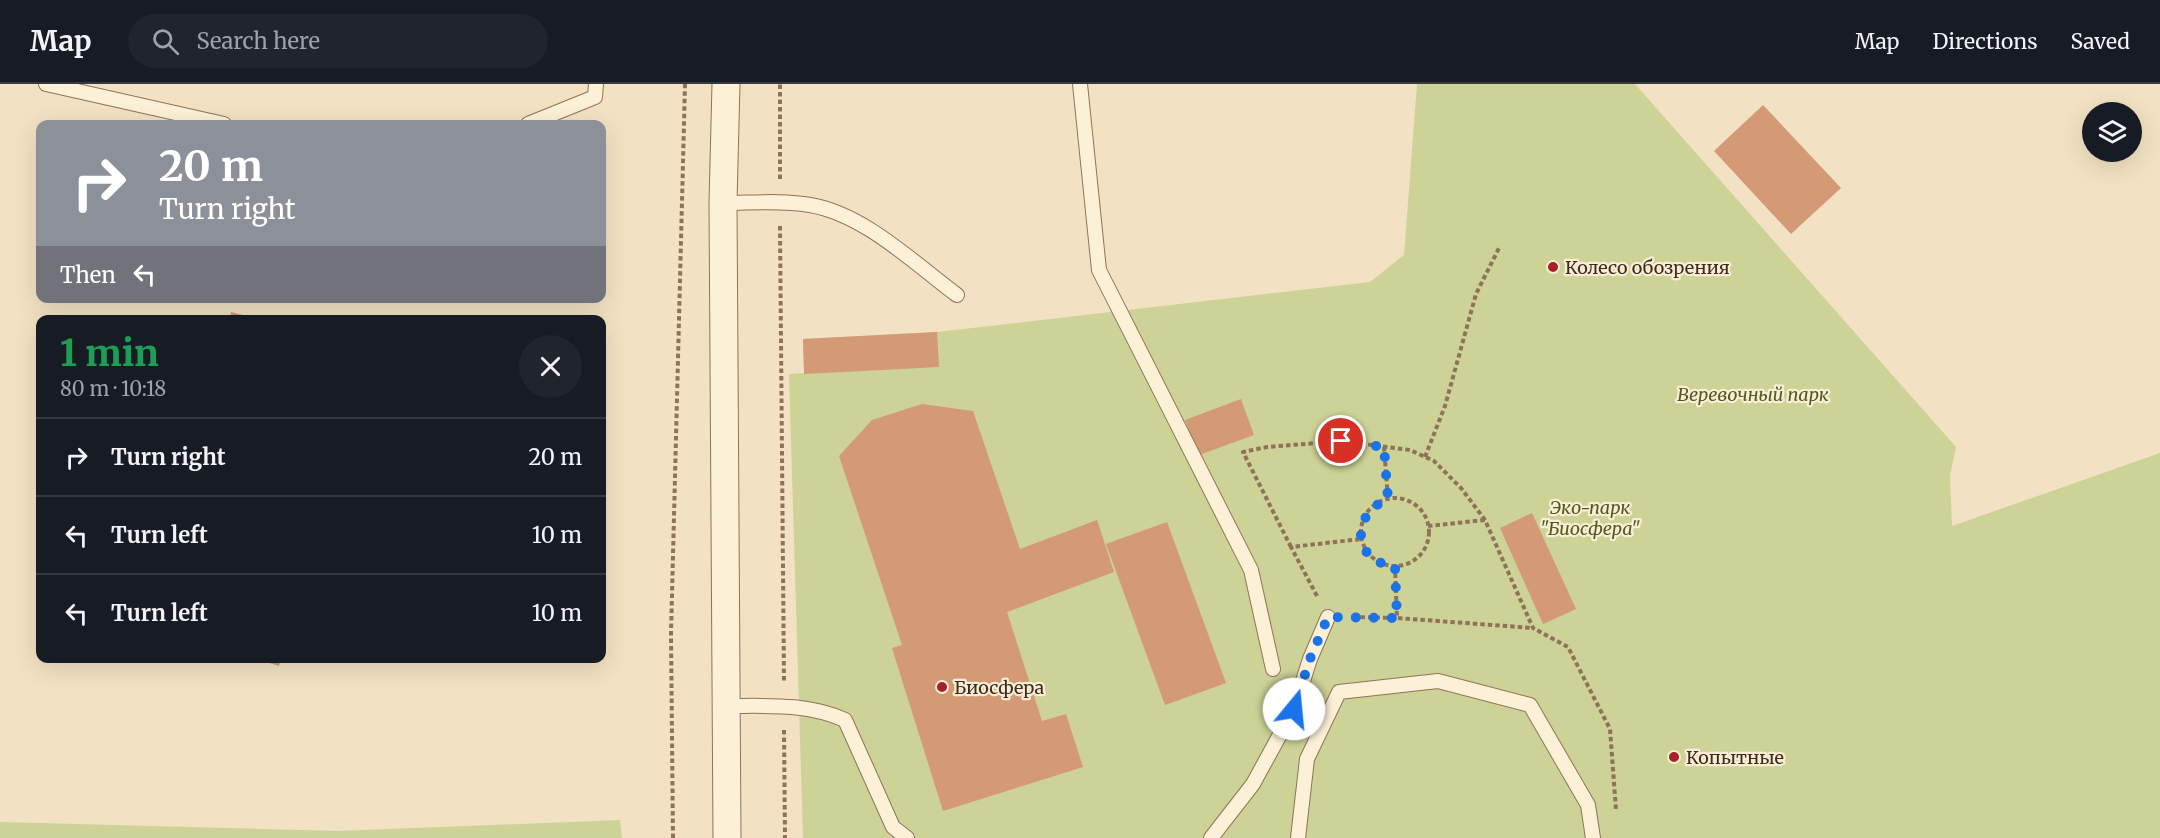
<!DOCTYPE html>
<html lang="en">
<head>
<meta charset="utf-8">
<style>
	:root { --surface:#171b24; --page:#20242c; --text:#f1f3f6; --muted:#9ea1a6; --line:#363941 }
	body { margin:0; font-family:Merriweather,serif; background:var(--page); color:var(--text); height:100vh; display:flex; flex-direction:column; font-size:22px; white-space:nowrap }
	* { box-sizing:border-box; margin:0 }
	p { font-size:20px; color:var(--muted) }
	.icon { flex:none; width:33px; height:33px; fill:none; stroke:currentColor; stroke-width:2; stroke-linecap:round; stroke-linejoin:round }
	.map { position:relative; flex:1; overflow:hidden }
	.panel { position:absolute; left:36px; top:231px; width:570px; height:348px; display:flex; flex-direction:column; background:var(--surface); border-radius:12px; box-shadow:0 6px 24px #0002 }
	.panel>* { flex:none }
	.hud { position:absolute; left:36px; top:36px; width:570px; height:183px; border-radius:12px; box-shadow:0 6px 24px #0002; background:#8c9099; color:#fff; overflow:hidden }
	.tools { position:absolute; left:2082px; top:18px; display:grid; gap:12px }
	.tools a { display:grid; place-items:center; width:60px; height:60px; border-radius:50%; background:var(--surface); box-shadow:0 6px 24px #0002; font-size:30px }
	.pin { position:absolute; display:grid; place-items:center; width:51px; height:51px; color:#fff; margin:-26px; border:3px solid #fff; border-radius:50%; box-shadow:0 2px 6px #0007 }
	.me { position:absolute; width:66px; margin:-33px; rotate:17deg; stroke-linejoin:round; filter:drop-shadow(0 0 4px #0008) }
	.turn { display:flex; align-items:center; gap:21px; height:126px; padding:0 24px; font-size:27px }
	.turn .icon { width:78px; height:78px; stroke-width:2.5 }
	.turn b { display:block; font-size:42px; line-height:51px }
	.then { display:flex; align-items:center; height:57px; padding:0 24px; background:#0003; gap:12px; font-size:22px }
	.round { display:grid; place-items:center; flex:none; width:63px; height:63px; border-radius:32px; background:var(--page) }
	.overview { display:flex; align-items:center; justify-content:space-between; height:102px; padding:0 24px }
	h1 { font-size:36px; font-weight:800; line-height:45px; color:#1e9e55 }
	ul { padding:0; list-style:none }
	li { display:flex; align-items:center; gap:18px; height:78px; padding:0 24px; border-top:2px solid var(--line) }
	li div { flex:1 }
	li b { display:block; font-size:22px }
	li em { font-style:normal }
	header { display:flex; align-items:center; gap:36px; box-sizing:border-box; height:84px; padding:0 30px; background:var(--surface); border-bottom:2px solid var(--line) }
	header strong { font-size:28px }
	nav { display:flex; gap:33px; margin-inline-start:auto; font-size:21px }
	.search { width:420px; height:54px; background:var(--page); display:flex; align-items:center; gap:15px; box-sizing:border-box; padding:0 21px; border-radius:33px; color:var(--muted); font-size:22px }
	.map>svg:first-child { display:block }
	.green { fill:#cdd296 }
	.building { fill:#d49975 }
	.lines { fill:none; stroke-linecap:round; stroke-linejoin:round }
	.lane-casing { stroke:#8f7358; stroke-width:16 }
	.street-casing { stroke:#8f7358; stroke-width:29 }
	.path { stroke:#8f7358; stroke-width:4; stroke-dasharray:4.5 3; stroke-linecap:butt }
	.lane { stroke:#fcf0d7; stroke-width:14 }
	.street { stroke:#fcf0d7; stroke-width:27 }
	.route { stroke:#1a73e8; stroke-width:10; stroke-dasharray:0 18 }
	.poi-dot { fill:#a42228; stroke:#f9edd4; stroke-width:2 }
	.labels { text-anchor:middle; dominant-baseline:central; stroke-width:4.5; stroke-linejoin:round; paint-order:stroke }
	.poi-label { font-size:18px; fill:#3d2b1d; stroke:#f9edd4; text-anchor:start }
	.park-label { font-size:18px; font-style:italic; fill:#4f5b22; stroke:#f9edd4 }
</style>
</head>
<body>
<header>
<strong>Map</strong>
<div class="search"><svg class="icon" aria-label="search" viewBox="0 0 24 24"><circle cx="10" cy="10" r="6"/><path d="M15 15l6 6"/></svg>Search here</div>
<nav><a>Map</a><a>Directions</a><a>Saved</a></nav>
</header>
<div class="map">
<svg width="2160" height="754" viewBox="0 0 2160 754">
	<rect width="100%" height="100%" fill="#f2e2c3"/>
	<!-- green -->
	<g class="green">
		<polygon points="1417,0 1635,0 1956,363 1950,391 1952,442 2160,369 2160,754 803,754 789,290 804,289 803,255 937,248 1370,198 1404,171"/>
		<polygon points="620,736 622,754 0,754 0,738 339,747"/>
	</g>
	<!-- building -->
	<g class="building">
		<polygon points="1763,21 1841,104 1791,150 1714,67"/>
		<polygon points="231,228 259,235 259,236 230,236"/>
		<polygon points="937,248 939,283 804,290 803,255"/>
		<polygon points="1241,315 1254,351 1199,371 1185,336"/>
		<polygon points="922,320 973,327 1020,465 1097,436 1114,488 1007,528 1042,637 1066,630 1083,683 943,727 892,564 902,561 839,372 872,336"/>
		<polygon points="1532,429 1576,525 1543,540 1500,444"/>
		<polygon points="1167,438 1226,599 1165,621 1106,460"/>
		<polygon points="253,574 281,574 279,582"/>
	</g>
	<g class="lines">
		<defs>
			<g id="lane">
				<polyline points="46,0 224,40"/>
				<polyline points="1080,0 1099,186 1251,486 1273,585"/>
				<polyline points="528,40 595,13 596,0"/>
				<path d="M723 119C751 119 782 116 810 121 864 130 914 179 957 211"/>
				<path d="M727 622C767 622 807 619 845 636L893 743 907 754"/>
				<polyline points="1211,754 1253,700 1294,625 1310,575 1328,533"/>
				<polyline points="1298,754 1307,675 1339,608 1438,597 1530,621 1588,721 1593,754"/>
			</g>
			<polyline id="street" points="726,0 723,119 727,754"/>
		</defs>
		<!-- lane casing -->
		<use href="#lane" class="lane-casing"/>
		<!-- street casing -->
		<use href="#street" class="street-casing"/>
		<!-- path -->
		<g class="path">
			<polyline points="780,95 780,0"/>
			<polyline points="780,142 784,599"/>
			<polyline points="1384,363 1388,415"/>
			<polyline points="1425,373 1445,322 1476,210 1499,164"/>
			<circle cx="1395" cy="448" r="34"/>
			<polyline points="1428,442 1485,436"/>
			<polyline points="1291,463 1243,368 1267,363 1341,357 1410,366 1434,377 1461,404 1485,436 1533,544 1568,563 1610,645 1616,726"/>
			<polyline points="1395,482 1397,534"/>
			<polyline points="1317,512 1291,463 1361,455"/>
			<polyline points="1353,533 1397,534 1533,544"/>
			<polyline points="784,646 785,754"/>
			<polyline points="673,754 671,550 685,0"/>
		</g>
		<!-- lane -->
		<use href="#lane" class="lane"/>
		<!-- street -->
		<use href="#street" class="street"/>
	</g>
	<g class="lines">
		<!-- route -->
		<path class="route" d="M1294 625 1310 575 1328 533 1397 534 1395 482C1353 479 1349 431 1388 415L1384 363 1341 357"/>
	</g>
	<!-- markers -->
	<g class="poi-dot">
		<circle cx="1553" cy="183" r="6"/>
		<circle cx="942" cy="603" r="6"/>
		<circle cx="1674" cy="673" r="6"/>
	</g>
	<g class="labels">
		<!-- poi labels -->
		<g class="poi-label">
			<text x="1565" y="183">Колесо обозрения</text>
			<text x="954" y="603">Биосфера</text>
			<text x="1686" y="673">Копытные</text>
		</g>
		<!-- park labels -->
		<g class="park-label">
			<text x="1753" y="310">Веревочный парк</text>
			<text x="1590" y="423">Эко-парк<tspan x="1590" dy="21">"Биосфера"</tspan></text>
		</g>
	</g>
</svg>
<div class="tools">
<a><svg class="icon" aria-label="layers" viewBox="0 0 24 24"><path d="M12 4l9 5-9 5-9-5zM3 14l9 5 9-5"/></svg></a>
</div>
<div class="pin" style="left:1341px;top:357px;background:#d93025"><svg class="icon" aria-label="arrive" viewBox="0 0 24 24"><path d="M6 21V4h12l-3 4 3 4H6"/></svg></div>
<svg class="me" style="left:1294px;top:625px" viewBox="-20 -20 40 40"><circle r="19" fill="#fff"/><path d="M0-13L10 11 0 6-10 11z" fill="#1a73e8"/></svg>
<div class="hud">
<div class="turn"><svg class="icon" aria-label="right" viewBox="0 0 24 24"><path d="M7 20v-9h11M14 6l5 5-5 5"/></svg><div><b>20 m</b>Turn right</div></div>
<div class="then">Then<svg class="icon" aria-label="left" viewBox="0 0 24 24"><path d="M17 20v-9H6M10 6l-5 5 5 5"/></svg></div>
</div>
<section class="panel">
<div class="overview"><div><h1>1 min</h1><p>80 m · 10:18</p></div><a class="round"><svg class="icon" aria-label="close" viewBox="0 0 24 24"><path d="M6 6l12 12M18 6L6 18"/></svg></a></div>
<ul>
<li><svg class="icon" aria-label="right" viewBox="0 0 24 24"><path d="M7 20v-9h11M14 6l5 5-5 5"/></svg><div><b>Turn right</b></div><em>20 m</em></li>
<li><svg class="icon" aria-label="left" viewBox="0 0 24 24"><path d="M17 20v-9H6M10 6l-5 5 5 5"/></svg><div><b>Turn left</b></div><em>10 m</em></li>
<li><svg class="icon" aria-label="left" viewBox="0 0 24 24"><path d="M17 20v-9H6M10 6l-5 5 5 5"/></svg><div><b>Turn left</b></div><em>10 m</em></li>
</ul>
</section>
</div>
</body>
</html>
